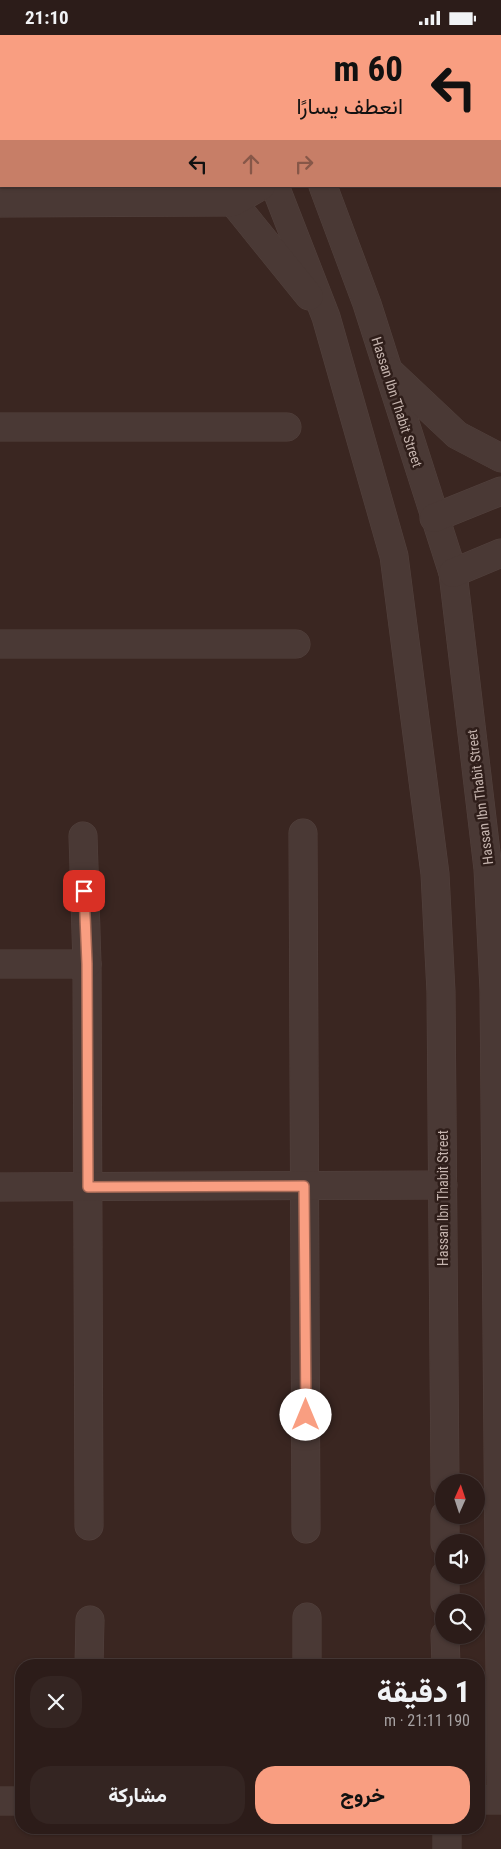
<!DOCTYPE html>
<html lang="ar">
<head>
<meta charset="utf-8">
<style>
	:root { --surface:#2c1c19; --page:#342522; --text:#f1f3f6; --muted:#a6a1a2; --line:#483a38; --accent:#f99e81 }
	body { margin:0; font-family:"Roboto Condensed",Vazirmatn,sans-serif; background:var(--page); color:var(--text); direction:rtl; height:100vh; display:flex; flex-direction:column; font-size:19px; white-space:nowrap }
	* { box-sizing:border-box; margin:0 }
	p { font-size:16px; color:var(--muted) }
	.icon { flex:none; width:28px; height:28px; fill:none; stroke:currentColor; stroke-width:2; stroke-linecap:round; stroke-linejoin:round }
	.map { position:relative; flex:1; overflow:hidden; direction:ltr }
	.side { position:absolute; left:15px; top:1624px; width:470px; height:175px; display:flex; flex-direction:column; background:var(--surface); border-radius:20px; box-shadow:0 1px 4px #0004,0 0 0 1px var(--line); direction:rtl }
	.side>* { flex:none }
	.banner { position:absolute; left:0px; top:0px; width:501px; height:152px; box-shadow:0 1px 4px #0004,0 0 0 1px var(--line); direction:rtl; background:#f99e81; color:#111; overflow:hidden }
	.needle { width:32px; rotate:3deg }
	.controls { position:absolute; left:435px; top:1439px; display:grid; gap:10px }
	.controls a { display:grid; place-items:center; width:50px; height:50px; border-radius:50%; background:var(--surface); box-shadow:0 1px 4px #0004,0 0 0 1px var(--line); font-size:25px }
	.pin { position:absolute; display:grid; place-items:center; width:42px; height:42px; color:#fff; margin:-21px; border-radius:10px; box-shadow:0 2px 8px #0006 }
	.me { position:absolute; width:55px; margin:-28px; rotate:0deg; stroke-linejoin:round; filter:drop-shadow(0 0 4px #0008) }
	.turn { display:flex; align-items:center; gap:18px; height:105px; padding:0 15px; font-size:22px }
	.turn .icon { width:65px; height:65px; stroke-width:2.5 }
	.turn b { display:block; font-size:35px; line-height:42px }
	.lanes { display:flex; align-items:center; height:48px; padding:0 15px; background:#0003; justify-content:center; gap:25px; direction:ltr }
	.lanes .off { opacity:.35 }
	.round { display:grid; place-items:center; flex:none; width:52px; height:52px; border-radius:20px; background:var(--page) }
	.head { display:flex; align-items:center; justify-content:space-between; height:85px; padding:0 15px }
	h1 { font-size:30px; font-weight:800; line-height:38px }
	.primary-button { display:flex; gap:10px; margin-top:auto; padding:10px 15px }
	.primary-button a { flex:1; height:58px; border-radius:20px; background:var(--accent); color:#111; font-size:20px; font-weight:800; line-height:58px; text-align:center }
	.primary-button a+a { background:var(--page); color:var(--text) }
	.status { display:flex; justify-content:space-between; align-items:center; height:35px; padding:0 25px; background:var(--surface); direction:ltr }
	.status svg { height:14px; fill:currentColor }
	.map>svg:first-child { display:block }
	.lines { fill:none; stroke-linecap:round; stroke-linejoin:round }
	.minor-casing { stroke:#53423e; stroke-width:29 }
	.minor { stroke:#4a3935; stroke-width:28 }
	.route-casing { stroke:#a26754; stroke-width:12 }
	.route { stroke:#f99e81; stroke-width:9 }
	.labels { text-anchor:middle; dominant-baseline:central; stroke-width:5; stroke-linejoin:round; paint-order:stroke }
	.street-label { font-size:14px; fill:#c6b5af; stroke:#2f1e1a }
</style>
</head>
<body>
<div class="status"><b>21:10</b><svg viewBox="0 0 49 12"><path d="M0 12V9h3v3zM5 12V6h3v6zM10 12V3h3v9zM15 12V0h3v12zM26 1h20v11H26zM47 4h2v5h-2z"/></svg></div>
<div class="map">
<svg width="501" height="1814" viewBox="0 0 501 1814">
	<rect width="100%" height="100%" fill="#3a2621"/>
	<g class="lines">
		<defs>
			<g id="minor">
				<polyline points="215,0 216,1"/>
				<polyline points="268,0 268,1"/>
				<polyline points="500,42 501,42"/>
				<polyline points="500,76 501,79"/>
				<polyline points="275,151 326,282 394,521 435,839 441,957 445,1448"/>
				<polyline points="323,151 367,269 453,538 488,834 494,955 501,1754"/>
				<polyline points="233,167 309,261"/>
				<polyline points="0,168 233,167 261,151"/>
				<polyline points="389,336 457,400 501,423"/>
				<polyline points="0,392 287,392"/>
				<polyline points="434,483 501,456"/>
				<polyline points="453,538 501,518"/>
				<polyline points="0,609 296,609"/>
				<polyline points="303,798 306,1494"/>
				<polyline points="83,801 87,929 89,1491"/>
				<polyline points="0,929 87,929"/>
				<polyline points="0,1152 443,1150"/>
				<polyline points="445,1480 445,1508"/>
				<polyline points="445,1540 445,1568"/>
				<polyline points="307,1582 307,1630"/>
				<polyline points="445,1600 446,1630"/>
				<polyline points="89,1630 90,1585"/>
				<polyline points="479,1765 501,1765"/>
				<polyline points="0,1766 21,1766"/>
				<polyline points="447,1792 447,1814"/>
			</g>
		</defs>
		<!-- minor casing -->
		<use href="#minor" class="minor-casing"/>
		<!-- minor -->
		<use href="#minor" class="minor"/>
	</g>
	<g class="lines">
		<defs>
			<polyline id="route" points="84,856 87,929 88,1152 304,1151 306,1380"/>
		</defs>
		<!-- route casing -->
		<use href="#route" class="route-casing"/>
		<!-- route -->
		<use href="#route" class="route"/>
	</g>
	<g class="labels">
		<!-- street labels -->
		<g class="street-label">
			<text transform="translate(397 367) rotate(72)">Hassan Ibn Thabit Street</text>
			<text transform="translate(480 762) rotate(-97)">Hassan Ibn Thabit Street</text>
			<text transform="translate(443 1163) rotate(-90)">Hassan Ibn Thabit Street</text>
		</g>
	</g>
</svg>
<div class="controls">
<a><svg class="needle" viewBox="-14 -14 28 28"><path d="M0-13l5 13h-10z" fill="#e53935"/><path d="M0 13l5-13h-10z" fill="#a6a1a2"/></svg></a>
<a><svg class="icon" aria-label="sound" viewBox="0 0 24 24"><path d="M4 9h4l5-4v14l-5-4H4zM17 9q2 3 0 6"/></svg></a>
<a><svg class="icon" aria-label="search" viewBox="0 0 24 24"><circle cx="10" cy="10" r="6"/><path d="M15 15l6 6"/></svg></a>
</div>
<div class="pin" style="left:84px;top:856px;background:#d93025"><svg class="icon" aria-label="arrive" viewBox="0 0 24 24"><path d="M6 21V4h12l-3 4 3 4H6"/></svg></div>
<svg class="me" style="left:306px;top:1380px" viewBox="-20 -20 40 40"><circle r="19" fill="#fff"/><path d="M0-13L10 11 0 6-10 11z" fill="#f99e81"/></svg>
<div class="banner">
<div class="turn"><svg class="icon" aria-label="left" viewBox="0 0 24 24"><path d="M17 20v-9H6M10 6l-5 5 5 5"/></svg><div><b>60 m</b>انعطف يسارًا</div></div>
<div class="lanes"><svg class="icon" aria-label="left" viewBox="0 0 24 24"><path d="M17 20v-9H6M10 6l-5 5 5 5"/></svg><svg class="icon off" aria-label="ahead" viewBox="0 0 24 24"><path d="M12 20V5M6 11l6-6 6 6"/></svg><svg class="icon off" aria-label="right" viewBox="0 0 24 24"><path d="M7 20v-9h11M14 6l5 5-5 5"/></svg></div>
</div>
<section class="side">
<div class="head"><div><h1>1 دقيقة</h1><p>190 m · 21:11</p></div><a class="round"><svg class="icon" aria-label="close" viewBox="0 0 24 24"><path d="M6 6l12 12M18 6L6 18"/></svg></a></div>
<div class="primary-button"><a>خروج</a><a>مشاركة</a></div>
</section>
</div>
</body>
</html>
